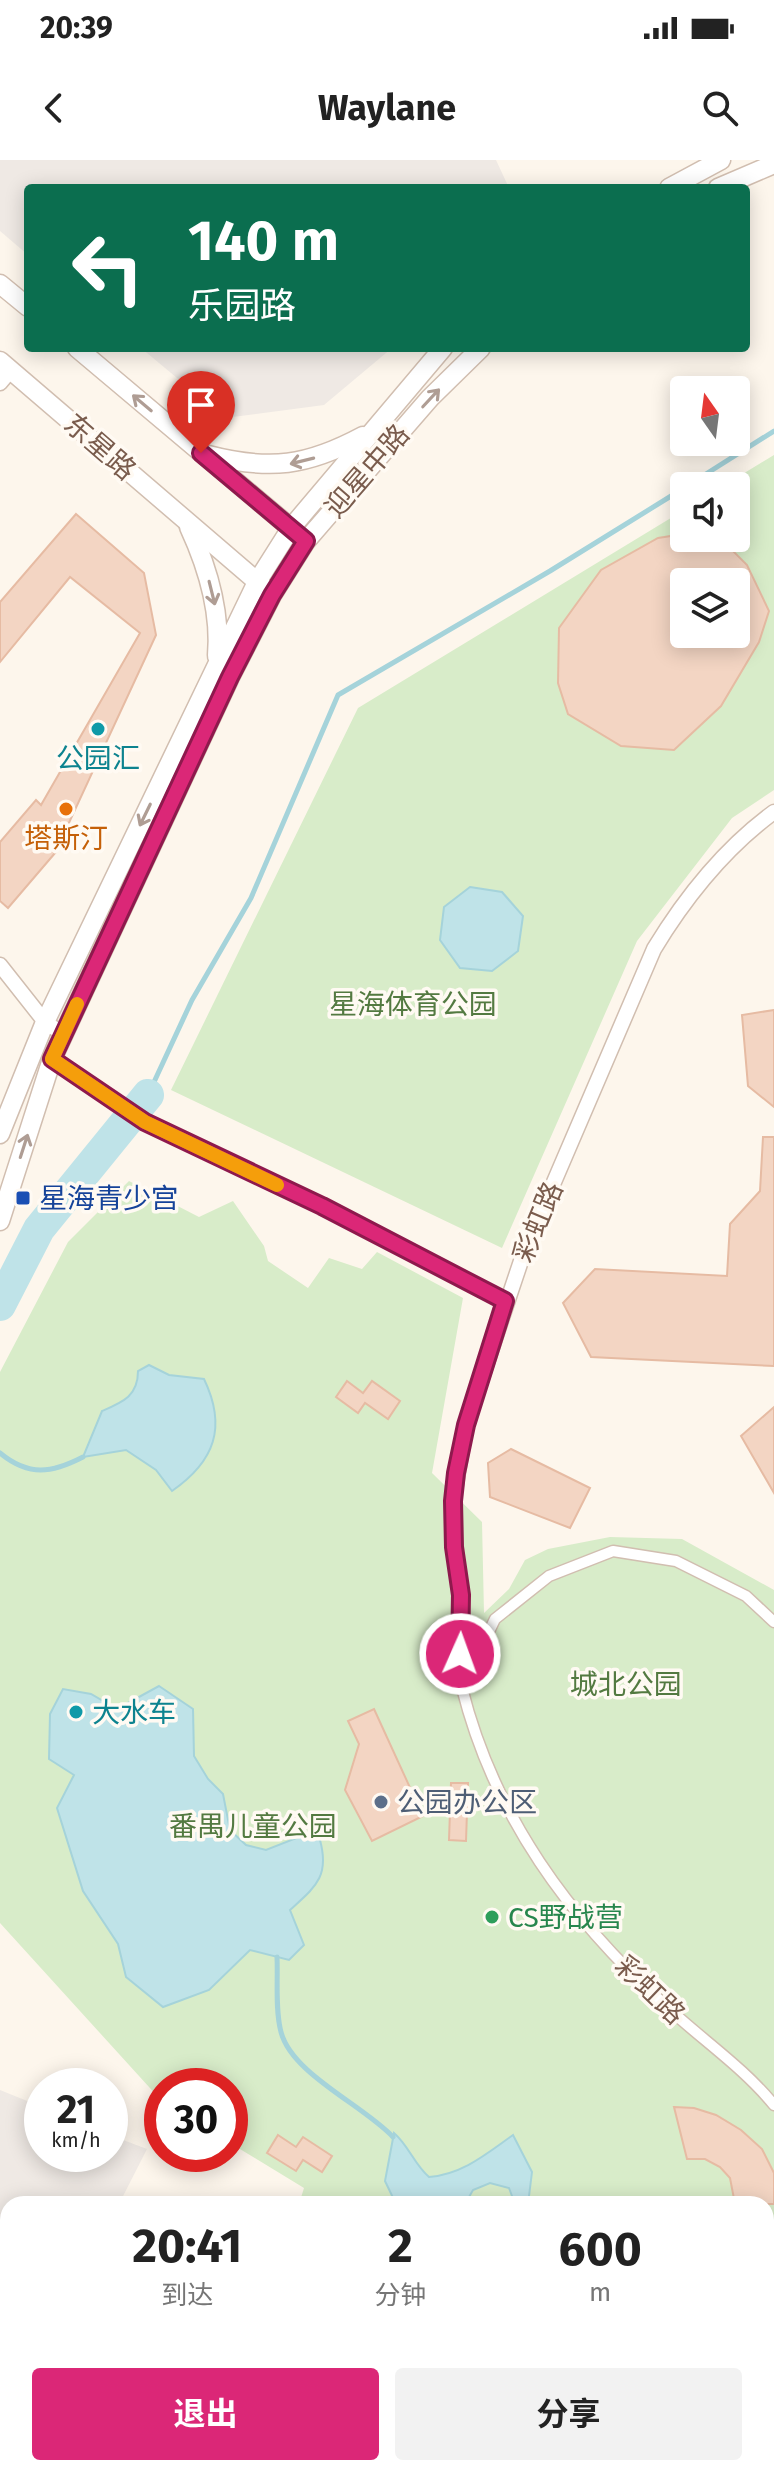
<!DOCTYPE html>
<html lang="zh">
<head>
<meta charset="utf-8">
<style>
	:root { --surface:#fff; --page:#f2f2f2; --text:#222; --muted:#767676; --accent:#db2777 }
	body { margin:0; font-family:"Fira Sans","Noto Sans SC",sans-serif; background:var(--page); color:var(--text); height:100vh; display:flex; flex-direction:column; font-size:30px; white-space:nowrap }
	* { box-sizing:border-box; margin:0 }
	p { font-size:26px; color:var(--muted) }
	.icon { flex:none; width:44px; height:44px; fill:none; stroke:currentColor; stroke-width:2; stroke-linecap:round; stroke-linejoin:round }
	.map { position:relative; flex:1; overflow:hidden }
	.panel { position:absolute; left:0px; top:2036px; width:774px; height:280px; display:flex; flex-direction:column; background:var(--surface); border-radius:24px 24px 0 0; box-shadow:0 4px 20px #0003 }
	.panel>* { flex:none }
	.top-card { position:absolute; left:24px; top:24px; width:726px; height:168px; border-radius:8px; box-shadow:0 4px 20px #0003; background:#0b6e4f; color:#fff; overflow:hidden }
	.needle { width:52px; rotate:346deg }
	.tools { position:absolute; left:670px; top:216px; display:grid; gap:16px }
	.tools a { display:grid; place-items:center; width:80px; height:80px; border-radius:8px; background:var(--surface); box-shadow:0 4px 20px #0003; font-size:40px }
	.speed { position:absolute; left:24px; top:1908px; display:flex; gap:16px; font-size:40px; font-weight:700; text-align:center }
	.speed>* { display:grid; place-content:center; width:104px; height:104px; border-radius:50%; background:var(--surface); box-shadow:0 4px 20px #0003; line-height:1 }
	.speed small { font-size:20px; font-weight:400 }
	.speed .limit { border:12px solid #d22; background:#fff; color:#111 }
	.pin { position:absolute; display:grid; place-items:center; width:68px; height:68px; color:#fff; margin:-82px -34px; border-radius:50% 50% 50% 0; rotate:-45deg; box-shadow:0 0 8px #0007 }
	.pin .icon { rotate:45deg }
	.me { position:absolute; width:88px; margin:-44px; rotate:2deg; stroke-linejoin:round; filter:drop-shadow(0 0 6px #0008) }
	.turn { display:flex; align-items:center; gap:28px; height:168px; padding:0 32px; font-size:36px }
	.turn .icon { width:104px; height:104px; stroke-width:2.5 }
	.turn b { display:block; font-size:56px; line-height:68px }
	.eta { display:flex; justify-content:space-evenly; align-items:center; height:136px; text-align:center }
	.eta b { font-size:48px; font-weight:700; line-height:56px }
	.action { display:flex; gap:16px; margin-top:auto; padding:16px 32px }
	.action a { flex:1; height:92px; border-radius:8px; background:var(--accent); color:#fff; font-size:32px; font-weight:700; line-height:92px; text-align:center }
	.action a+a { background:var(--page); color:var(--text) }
	.status { display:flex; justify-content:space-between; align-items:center; height:56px; padding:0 40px; background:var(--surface); direction:ltr }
	.status svg { height:22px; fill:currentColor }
	header { display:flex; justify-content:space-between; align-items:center; height:104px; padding:0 32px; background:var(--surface); font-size:36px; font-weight:700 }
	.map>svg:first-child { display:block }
	.residential { fill:#f5e8da }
	.industrial { fill:#efe9e4 }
	.green { fill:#d8ecc9; fill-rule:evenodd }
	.water { fill:#bfe3e8; stroke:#a5d3da; stroke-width:2 }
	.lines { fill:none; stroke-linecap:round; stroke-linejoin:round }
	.stream { stroke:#a5d3da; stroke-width:5 }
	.river { stroke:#bfe3e8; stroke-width:32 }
	.building { fill:#f3d5c3; stroke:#e6bba3; stroke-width:2; fill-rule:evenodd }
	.pedestrian-casing { stroke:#d1beb0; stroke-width:13 }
	.minor-casing { stroke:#d1beb0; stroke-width:17 }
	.tertiary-casing { stroke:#d1beb0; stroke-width:21 }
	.pedestrian { stroke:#fff; stroke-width:10 }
	.minor { stroke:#fff; stroke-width:14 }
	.tertiary { stroke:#fff; stroke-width:18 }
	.oneway { stroke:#af9d94 }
	.route-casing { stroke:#8e194d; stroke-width:20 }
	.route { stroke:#db2777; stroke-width:14 }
	.slow { stroke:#f59e0b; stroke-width:14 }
	.culture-dot { fill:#0f9aa8; stroke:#fffaf3; stroke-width:3 }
	.food-dot { fill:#e8710a; stroke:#fffaf3; stroke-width:3 }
	.transit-dot { fill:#1a4fb4; stroke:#fffaf3; stroke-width:3 }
	.service-dot { fill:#5c6f8a; stroke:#fffaf3; stroke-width:3 }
	.leisure-dot { fill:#2e9e5b; stroke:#fffaf3; stroke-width:3 }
	.labels { text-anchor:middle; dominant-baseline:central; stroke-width:7; stroke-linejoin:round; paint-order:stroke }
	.street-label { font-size:28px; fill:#7a5c4d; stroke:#fffaf3 }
	.culture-label { font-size:28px; fill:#0d838f; stroke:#fffaf3 }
	.food-label { font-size:28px; fill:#c56008; stroke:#fffaf3 }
	.park-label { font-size:28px; fill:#537a41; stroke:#fffaf3 }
	.transit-label { font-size:28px; fill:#164399; stroke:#fffaf3; text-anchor:start }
	.service-label { font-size:28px; fill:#4e5e75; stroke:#fffaf3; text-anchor:start }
	.leisure-label { font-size:28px; fill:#27864d; stroke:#fffaf3; text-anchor:start }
</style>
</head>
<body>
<div class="status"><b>20:39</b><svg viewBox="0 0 49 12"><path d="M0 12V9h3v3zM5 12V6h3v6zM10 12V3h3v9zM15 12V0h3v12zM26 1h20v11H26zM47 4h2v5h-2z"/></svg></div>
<header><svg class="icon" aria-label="back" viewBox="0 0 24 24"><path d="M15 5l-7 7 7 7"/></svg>Waylane<svg class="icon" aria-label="search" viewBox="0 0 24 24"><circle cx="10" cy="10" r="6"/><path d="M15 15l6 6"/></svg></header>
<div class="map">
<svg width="774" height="2316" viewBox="0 0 774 2316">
	<rect width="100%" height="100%" fill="#fdf6ec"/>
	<!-- residential -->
	<polygon class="residential" points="8,2132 8,2308 124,2308 122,2316 0,2316 0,2142"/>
	<!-- industrial -->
	<g class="industrial">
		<polygon points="0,0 496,0 509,28 28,28 28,95 0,71"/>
		<polygon points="141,188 392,188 324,245 225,258"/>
		<polygon points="0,1930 42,1947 42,1994 110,1994 110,1975 147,1989 119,2044 8,2044 8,2137 0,2141"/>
	</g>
	<!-- green -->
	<g class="green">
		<path d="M774 295V630L732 658 637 781 502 1088 171 930 358 548 684 350V378H736V326H723ZM684 422H736V474H684Z"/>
		<polygon points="129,1021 199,1057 233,1041 264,1086 268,1101 308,1128 329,1098 362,1109 377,1092 463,1138 432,1313 482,1362 484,1453 509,1429 525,1400 548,1389 610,1377 682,1379 774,1430 774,2316 175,2316 182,2308 766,2308 766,2044 299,2044 304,2028 230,1983 230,1926 162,1926 162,1940 159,1938 0,1763 0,1212 68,1082"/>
	</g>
	<!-- water -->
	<g class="water">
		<polygon points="470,727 502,732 523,756 518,791 492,811 460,808 440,780 444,747"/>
		<path d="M149 1205 169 1215 204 1219C227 1267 215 1301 172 1331L156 1310 126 1290 83 1297 102 1251C123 1242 138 1236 138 1211Z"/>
		<path d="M159 1526 193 1549 194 1596 208 1619 223 1634 230 1670 246 1685 266 1690 309 1673 320 1680C330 1717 315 1727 290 1750L304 1785 289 1800 250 1790 209 1830 163 1847 126 1817 118 1784 83 1731 57 1648 74 1615 49 1599 50 1554 63 1529 91 1534 117 1549Z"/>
		<path d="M394 1973C409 1986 414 2004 429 2017 463 2014 486 1994 513 1975L532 2012 528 2044H515L509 2028 490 2023 473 2030 465 2044H396L385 2021Z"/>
	</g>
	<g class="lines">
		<!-- stream -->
		<g class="stream">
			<polyline points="687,326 774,271"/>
			<polyline points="148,935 192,840 251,738 338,535 550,411 684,328"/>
			<path d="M0 1293C29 1317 52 1313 83 1297"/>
			<path d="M277 1797C278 1820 275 1850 281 1872 292 1914 363 1945 393 1977"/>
		</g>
		<!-- river -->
		<polyline class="river" points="0,1145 39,1069 148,935"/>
	</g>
	<!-- building -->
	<g class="building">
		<polygon points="76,354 144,413 156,475 67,667 73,672 8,748 0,741 0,682 36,640 41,645 140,473 70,417 0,502 0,442"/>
		<path d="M684 374V378H720L747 405 769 451 759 482 721 546 674 590 621 586 568 554 558 523 559 468 601 410 658 378ZM684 422H736V474H684Z"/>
		<polygon points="774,850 774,947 748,926 742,855"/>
		<polygon points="763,977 774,977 774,1206 591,1197 563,1143 595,1109 727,1116 730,1064 760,1031"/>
		<polygon points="347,1221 363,1233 372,1221 400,1241 388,1259 365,1243 358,1253 336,1237"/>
		<polygon points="774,1247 774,1333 741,1276"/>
		<polygon points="511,1289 590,1328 570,1368 490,1337 488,1303"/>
		<polygon points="374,1549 423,1656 372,1681 345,1630 359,1584 348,1561"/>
		<polygon points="451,1623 468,1623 466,1681 449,1680"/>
		<polygon points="674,1947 694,1948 716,1955 741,1970 762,1989 774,2013 774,2044 735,2044 730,2018 720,2007 705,1999 687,1999"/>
		<polygon points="278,1975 296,1987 303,1977 332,1996 322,2012 303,2000 296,2011 267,1993"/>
	</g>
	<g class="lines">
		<defs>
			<g id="pedestrian">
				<path d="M774 1462 746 1436 676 1401 613 1391 549 1416 495 1459 462 1528C494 1656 569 1758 666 1846 701 1879 743 1907 774 1945"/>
				<polyline points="766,2225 774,2216"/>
				<polyline points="202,2316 208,2308"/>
			</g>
			<g id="minor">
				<polyline points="0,223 11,210"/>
				<polyline points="0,805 45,862 63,874"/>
				<polyline points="52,899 145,962 322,1046 505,1141"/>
				<path d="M462 1528 461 1435 454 1387 453 1341 466 1265 524 1092 654 789C685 738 725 688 774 652"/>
				<polyline points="0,2239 8,2228"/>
			</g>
			<g id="tertiary">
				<polyline points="669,28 721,0"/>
				<polyline points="718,28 774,4"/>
				<polyline points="0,124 28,147"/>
				<polyline points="77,188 298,374"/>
				<polyline points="0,201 267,430"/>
				<path d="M208 295C270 311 307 306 363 276"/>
				<path d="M189 367C208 408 221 451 217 496"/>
				<polyline points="0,974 45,862 257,422 291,368 443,188"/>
				<polyline points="0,1061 52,899 230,517 272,435 306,381 430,238 481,188"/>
			</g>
		</defs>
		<!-- pedestrian casing -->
		<use href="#pedestrian" class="pedestrian-casing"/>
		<!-- minor casing -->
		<use href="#minor" class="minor-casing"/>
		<!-- tertiary casing -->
		<use href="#tertiary" class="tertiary-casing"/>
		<!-- pedestrian -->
		<use href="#pedestrian" class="pedestrian"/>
		<!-- minor -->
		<use href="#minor" class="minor"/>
		<!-- tertiary -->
		<use href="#tertiary" class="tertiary"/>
	</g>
	<!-- one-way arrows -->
	<defs><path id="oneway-shaft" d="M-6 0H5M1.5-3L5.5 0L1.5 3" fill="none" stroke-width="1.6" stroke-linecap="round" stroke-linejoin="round" transform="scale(2)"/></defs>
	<g class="oneway">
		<use href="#oneway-shaft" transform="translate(431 238) rotate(-47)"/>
		<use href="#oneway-shaft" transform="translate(142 243) rotate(-140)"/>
		<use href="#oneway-shaft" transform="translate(302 301) rotate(166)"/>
		<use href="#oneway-shaft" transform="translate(212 433) rotate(76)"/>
		<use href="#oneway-shaft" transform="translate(145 655) rotate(116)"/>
		<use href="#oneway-shaft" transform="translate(24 986) rotate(-72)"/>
	</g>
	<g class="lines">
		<defs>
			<polyline id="route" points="201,293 306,381 272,435 230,517 52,899 145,962 322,1046 505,1141 466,1265 456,1313 453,1341 454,1387 461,1435 460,1494"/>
		</defs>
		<!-- route casing -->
		<use href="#route" class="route-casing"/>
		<!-- route -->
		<use href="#route" class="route"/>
		<!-- slow -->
		<polyline class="slow" points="77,844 52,899 145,962 277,1025"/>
	</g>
	<!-- markers -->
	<g class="culture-dot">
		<circle cx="98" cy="569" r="8"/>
		<circle cx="76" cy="1552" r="8"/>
	</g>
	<circle class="food-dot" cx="66" cy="649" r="8"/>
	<rect class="transit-dot" x="15" y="1030" width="16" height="16" rx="4"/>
	<circle class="service-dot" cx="381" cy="1642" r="8"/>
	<circle class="leisure-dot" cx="492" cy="1757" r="8"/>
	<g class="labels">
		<!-- street labels -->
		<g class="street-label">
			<text transform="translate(100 287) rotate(41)">东星路</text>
			<text transform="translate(367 311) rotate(-49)">迎星中路</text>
			<text transform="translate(538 1062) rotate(-67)">彩虹路</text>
			<text transform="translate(650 1830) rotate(44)">彩虹路</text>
		</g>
		<!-- culture labels -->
		<g class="culture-label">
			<text x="98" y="598">公园汇</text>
			<text x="92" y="1552" text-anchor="start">大水车</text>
		</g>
		<!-- food labels -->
		<g class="food-label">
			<text x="66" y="678">塔斯汀</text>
		</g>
		<!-- park labels -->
		<g class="park-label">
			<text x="413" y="844">星海体育公园</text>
			<text x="626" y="1524">城北公园</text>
			<text x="253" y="1666">番禺儿童公园</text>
		</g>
		<!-- transit labels -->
		<g class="transit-label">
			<text x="39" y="1038">星海青少宫</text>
		</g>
		<!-- service labels -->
		<g class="service-label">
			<text x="397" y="1642">公园办公区</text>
		</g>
		<!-- leisure labels -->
		<g class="leisure-label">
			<text x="508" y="1757">CS野战营</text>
		</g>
	</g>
</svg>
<div class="tools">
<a><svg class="needle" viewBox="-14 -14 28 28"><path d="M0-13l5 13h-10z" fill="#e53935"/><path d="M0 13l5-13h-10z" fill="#767676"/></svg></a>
<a><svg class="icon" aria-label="sound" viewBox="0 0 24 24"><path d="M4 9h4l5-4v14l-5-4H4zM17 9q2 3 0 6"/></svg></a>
<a><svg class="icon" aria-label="layers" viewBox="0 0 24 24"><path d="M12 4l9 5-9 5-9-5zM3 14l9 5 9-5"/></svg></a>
</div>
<div class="speed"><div>21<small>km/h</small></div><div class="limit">30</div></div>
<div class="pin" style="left:201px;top:293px;background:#d93025"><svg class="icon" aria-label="arrive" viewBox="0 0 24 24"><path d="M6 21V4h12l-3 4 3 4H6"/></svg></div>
<svg class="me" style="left:460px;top:1494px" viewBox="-20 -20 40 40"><circle r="17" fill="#db2777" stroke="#fff" stroke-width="3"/><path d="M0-11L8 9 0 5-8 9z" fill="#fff"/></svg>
<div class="top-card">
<div class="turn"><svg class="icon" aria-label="left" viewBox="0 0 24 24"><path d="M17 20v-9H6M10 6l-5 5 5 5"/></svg><div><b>140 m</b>乐园路</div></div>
</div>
<section class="panel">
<div class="eta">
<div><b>20:41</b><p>到达</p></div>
<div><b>2</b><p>分钟</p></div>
<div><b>600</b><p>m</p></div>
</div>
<div class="action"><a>退出</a><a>分享</a></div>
</section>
</div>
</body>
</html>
